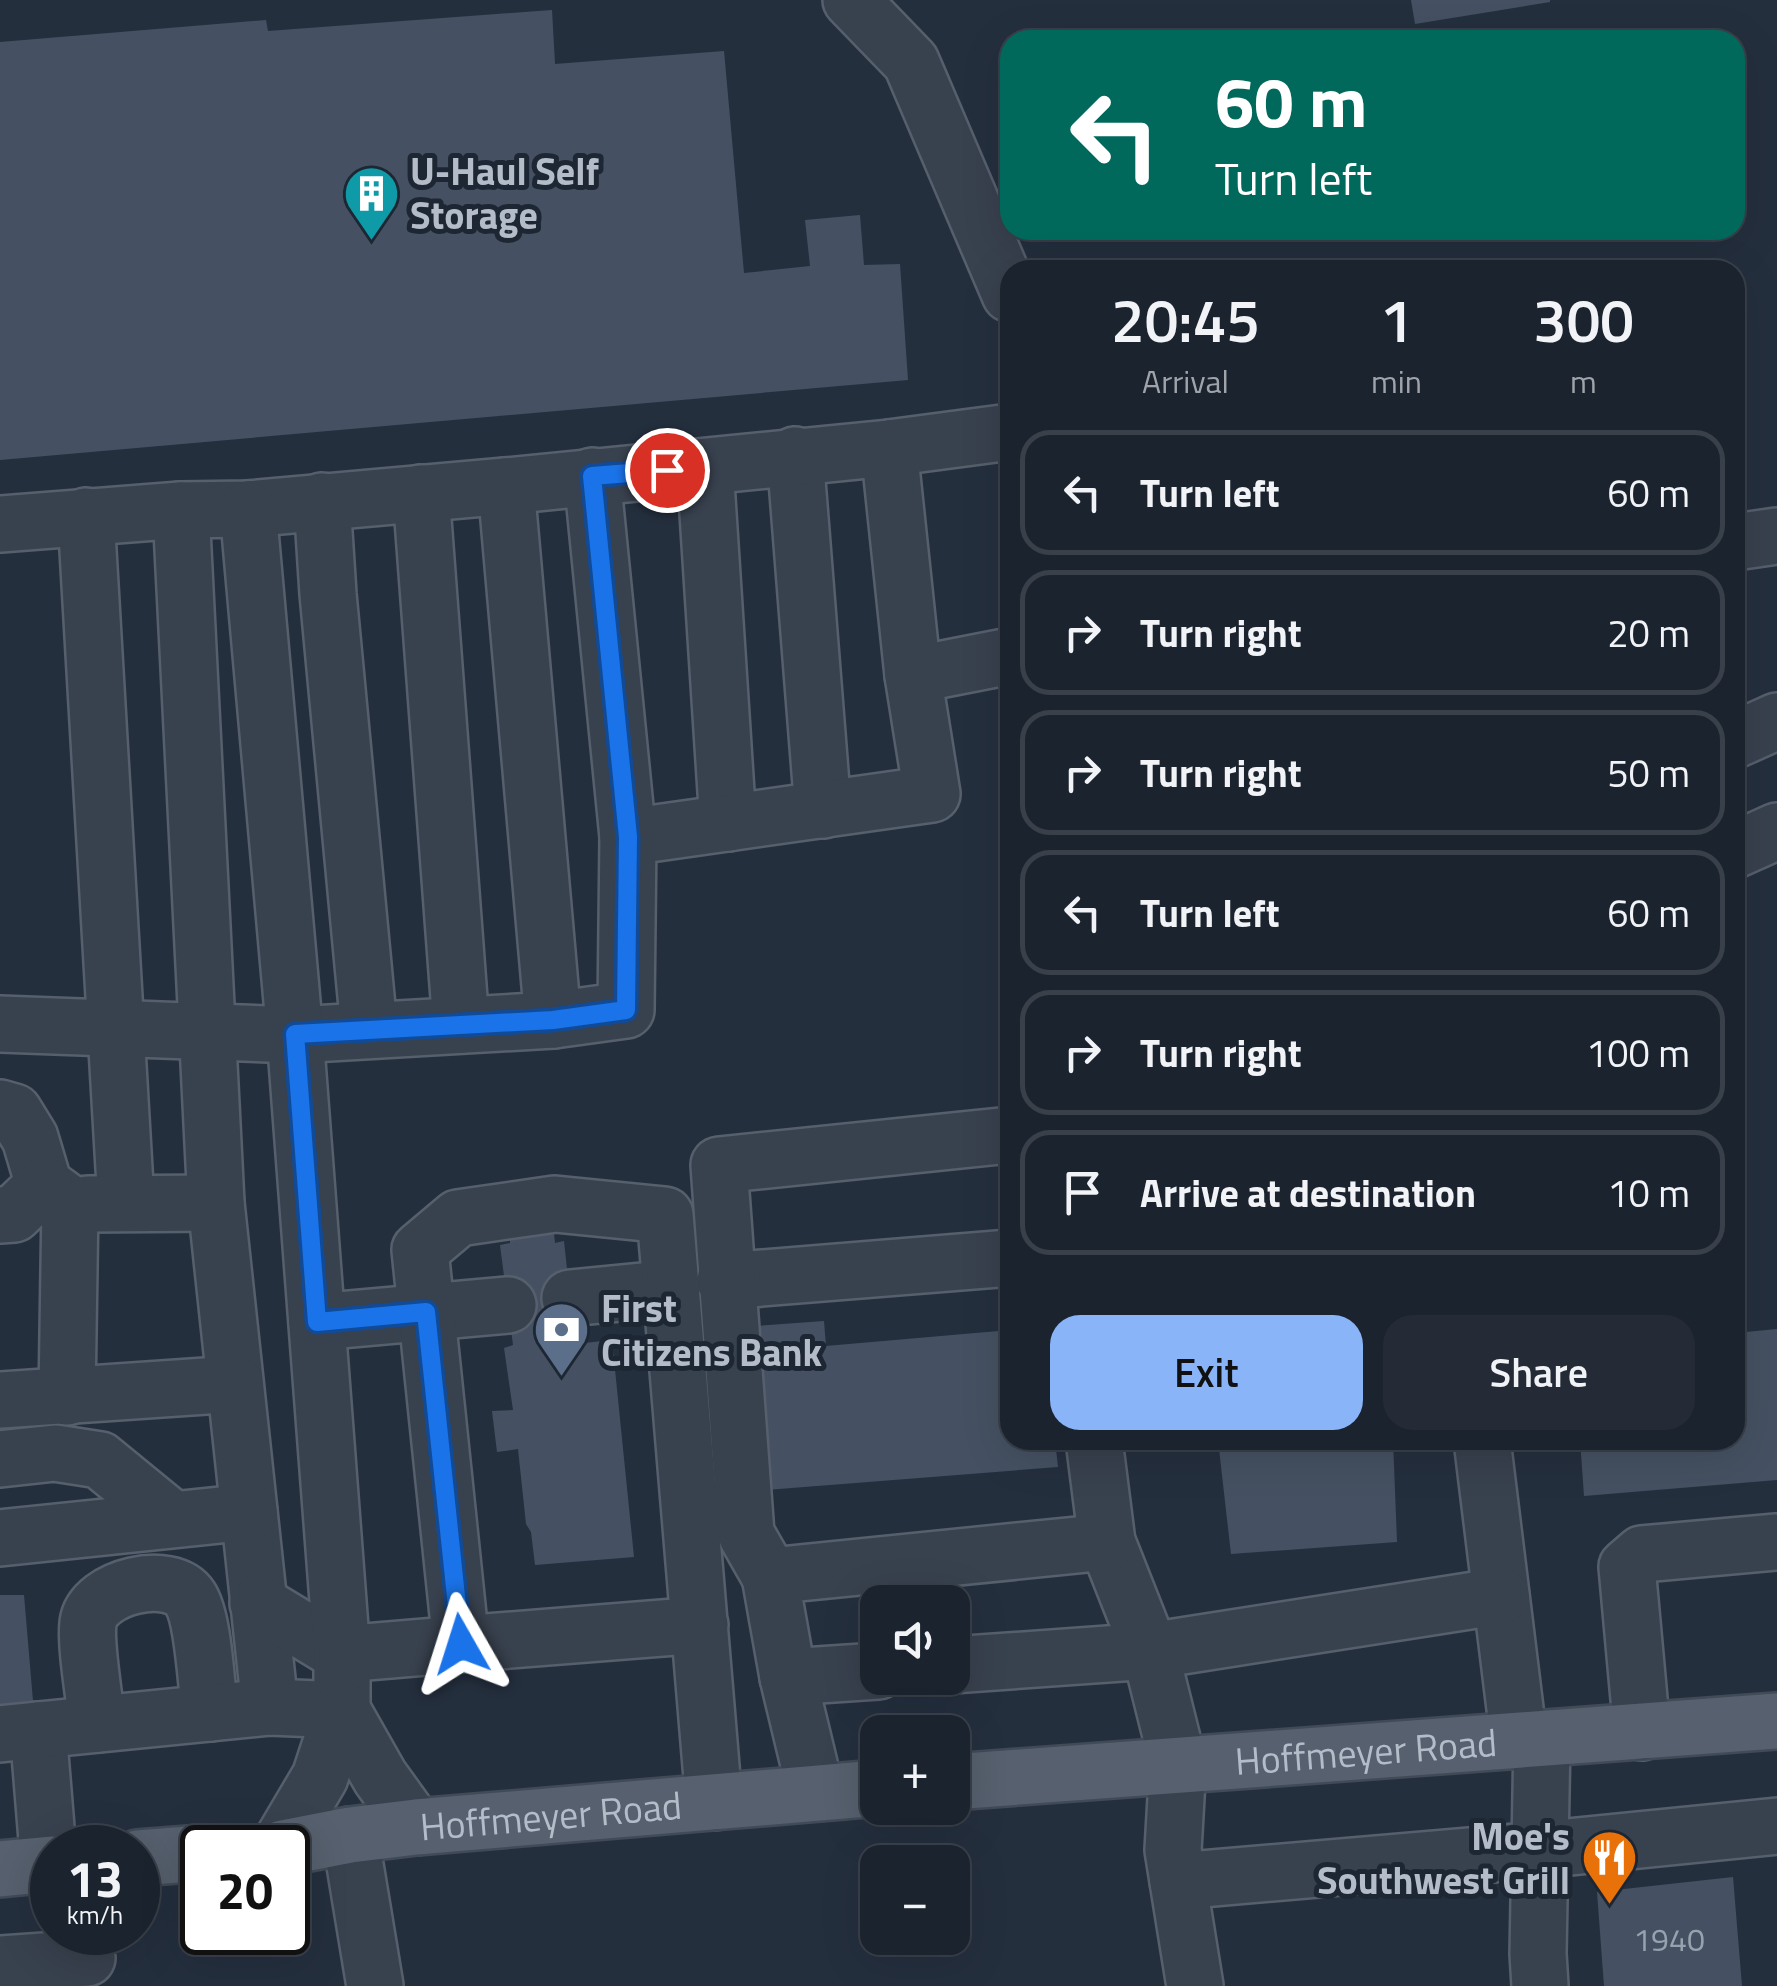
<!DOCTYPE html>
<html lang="en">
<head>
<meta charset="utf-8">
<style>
	:root { --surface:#1b232e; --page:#242b36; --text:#f1f3f6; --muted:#a0a4aa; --line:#39404a; --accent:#8ab4f8 }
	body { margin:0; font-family:"Titillium Web",sans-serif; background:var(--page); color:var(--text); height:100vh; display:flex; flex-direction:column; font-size:38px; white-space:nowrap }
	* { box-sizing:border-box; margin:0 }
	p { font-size:32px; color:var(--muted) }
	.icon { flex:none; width:55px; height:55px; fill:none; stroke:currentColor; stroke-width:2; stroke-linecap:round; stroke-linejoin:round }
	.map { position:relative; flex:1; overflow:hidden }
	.panel { position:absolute; left:1000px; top:260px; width:745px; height:1190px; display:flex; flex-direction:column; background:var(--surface); border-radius:30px; box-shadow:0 10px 40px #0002,0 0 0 2px var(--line) }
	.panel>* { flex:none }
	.hud { position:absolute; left:1000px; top:30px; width:745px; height:210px; border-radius:30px; box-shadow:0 10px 40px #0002,0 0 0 2px var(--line); background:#00695c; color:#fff; overflow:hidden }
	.controls { position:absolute; left:860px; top:1585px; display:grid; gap:20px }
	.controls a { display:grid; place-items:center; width:110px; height:110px; border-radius:20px; background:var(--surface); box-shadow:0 10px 40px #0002,0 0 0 2px var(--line); font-size:50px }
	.speed { position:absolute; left:30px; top:1825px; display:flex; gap:20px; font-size:50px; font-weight:700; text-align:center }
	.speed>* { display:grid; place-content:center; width:130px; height:130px; border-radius:50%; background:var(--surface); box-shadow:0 10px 40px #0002,0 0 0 2px var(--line); line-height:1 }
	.speed small { font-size:25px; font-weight:400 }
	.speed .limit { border:5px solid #111; border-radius:15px; background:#fff; color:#111 }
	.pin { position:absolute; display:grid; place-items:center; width:85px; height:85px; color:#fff; margin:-42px; border:5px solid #fff; border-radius:50%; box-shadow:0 2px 10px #0007 }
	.me { position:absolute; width:110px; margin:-55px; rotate:354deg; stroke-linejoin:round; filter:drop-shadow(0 0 8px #0008) }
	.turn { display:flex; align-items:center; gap:35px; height:210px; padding:0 50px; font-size:45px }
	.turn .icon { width:130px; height:130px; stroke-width:2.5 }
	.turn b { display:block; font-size:70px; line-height:85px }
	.eta { display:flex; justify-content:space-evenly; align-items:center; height:170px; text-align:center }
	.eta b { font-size:60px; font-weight:600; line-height:70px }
	.button { display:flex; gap:20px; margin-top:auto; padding:20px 50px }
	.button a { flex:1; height:115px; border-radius:30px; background:var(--accent); color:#111; font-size:40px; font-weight:600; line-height:115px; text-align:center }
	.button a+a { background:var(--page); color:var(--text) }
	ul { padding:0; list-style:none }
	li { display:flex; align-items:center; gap:30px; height:125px; margin:0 20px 15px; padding:0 30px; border:5px solid var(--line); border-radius:30px }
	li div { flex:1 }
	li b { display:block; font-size:38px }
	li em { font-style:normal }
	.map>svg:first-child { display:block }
	.building { fill:#455162 }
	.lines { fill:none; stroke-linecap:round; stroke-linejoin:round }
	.minor-casing { stroke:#565f6c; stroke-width:60 }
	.major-casing { stroke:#414a57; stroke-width:60 }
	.minor { stroke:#38414e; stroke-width:55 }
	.major { stroke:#56606e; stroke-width:55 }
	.route-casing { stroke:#114b97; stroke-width:25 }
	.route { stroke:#1a73e8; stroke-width:18 }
	.labels { text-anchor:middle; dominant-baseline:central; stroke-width:10; stroke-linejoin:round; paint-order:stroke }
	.number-label { font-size:32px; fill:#98a1af }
	.poi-label { font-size:38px; font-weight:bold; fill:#b4bcc9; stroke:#1d2633; text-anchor:start }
	.street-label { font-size:38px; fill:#b4bcc9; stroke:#1d2633 }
</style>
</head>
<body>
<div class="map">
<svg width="1777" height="1986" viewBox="0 0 1777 1986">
	<rect width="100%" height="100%" fill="#242f3e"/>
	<!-- building -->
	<g class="building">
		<polygon points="1411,0 1550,0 1550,2 1415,24"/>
		<polygon points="552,10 555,64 724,51 744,273 810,266 805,220 860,215 864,265 900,264 908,380 0,460 0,42 266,20 268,31"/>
		<polygon points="553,1224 555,1243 564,1241 575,1344 612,1340 634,1557 535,1565 531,1532 526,1524 518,1449 497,1452 492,1411 513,1410 504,1348 513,1345 500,1245 510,1243 510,1230"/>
		<polygon points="824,1321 826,1346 1010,1330 1010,1440 1055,1440 1058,1467 766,1490 756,1326"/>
		<polygon points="1777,1329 1777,1480 1584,1496 1580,1440 1735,1440 1735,1333"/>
		<polygon points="1218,1440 1393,1440 1397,1542 1231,1554"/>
		<polygon points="0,1595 24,1595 34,1713 0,1717"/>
		<polygon points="1733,1877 1742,1986 1604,1986 1597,1892"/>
	</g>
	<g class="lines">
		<defs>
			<g id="minor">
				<polyline points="851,0 911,62 1010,294"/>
				<polyline points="889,448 913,675"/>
				<polyline points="795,455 823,810"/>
				<polyline points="705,467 728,823"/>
				<polyline points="592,476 628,837"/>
				<polyline points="506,486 553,1020"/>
				<polyline points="421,493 461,1025"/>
				<polyline points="322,501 328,594 369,1028"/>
				<polyline points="181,510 216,1203 270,1707"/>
				<polyline points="86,516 126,1203"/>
				<polyline points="0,524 181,510 248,509 506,486 889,448 1010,432"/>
				<polyline points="1735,542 1777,536"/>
				<polyline points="1735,740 1777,721"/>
				<polyline points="1735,850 1777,831"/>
				<polyline points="0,1024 295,1035 553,1020 626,1010 628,837 932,794 913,675 1010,656"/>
				<polyline points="0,1108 14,1112 30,1138 44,1185 70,1204 67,1397"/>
				<polyline points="88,1204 216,1203"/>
				<polyline points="0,1215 14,1214 44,1185"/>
				<polyline points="725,1281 1010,1258"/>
				<polyline points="570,1298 672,1288"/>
				<polyline points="317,1322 508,1305"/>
				<polyline points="0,1400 235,1384"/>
				<polyline points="1094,1440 1107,1542 1150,1651 1178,1763 1173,1850 1195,1986"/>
				<polyline points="1482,1440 1519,1741"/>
				<polyline points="0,1459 55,1453 100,1460 172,1519"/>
				<polyline points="0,1538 249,1512"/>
				<polyline points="770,1576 746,1534 719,1165 1010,1135"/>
				<polyline points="258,1603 342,1654 461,1644"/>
				<polyline points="700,1625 461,1644 420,1250 458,1218 555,1204 665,1215 714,1802"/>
				<polyline points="952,1665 1150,1651 1501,1596"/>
				<polyline points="788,1677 878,1671"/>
				<path d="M97 1724C95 1700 85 1645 88 1623 93 1586 171 1569 190 1598 204 1619 206 1686 210 1713"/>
				<polyline points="38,1730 49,1864"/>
				<polyline points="1642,1732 1627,1567 1642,1554 1777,1542"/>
				<polyline points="0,1734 270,1707 342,1710 342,1654 295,1035 248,509"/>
				<polyline points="816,1793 788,1677 770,1576 1107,1542"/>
				<polyline points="350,1835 375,1986"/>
				<polyline points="278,1848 320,1777 342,1710 380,1777 416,1827"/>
				<polyline points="1178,1881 1539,1850 1777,1826"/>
				<polyline points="0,1964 87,1958"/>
				<polyline points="1540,1986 1538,1954 1542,1739"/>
			</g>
			<g id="major">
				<path id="s1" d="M952 1782 1777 1721"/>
				<path id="s2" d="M283 1848 350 1835 416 1827 878 1788"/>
				<polyline points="138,1858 202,1853"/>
				<polyline points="0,1869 52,1864"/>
			</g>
		</defs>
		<!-- minor casing -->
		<use href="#minor" class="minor-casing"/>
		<!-- major casing -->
		<use href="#major" class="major-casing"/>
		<!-- minor -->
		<use href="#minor" class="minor"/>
		<!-- major -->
		<use href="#major" class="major"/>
	</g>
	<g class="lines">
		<defs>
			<polyline id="route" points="461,1644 426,1312 317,1322 295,1034 553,1020 626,1010 628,837 592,476 667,470"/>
		</defs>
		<!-- route casing -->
		<use href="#route" class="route-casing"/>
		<!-- route -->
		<use href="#route" class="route"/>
	</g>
	<!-- icons -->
	<defs>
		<symbol id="building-pin" viewBox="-11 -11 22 30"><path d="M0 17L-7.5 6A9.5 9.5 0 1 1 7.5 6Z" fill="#0f9aa8" stroke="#1d2633"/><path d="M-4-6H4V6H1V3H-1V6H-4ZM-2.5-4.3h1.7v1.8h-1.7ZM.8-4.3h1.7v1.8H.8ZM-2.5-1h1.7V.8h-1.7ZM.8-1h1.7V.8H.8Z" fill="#fff"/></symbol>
		<symbol id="bank-pin" viewBox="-11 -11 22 30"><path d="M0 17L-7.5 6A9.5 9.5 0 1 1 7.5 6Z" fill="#5c6f8a" stroke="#1d2633"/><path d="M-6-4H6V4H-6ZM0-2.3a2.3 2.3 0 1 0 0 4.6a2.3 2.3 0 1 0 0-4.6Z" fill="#fff"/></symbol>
		<symbol id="restaurant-pin" viewBox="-11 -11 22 30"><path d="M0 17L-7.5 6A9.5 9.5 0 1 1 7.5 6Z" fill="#e8710a" stroke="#1d2633"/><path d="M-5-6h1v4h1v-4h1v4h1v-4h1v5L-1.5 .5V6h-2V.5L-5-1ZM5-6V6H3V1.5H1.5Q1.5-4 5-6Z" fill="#fff"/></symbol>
	</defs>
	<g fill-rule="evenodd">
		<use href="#building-pin" x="340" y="162" width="63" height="86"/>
		<use href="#bank-pin" x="530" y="1298" width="63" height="86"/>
		<use href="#restaurant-pin" x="1578" y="1826" width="63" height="86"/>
	</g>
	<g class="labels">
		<!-- number labels -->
		<g class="number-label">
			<text x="1669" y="1939">1940</text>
		</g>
		<!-- poi labels -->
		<g class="poi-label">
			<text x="410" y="171">U-Haul Self<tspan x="410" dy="44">Storage</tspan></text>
			<text x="601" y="1308">First<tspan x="601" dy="44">Citizens Bank</tspan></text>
			<text x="1570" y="1836" text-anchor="end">Moe's<tspan x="1570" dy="44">Southwest Grill</tspan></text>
		</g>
		<!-- street labels -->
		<g class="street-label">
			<text stroke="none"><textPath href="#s1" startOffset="415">Hoffmeyer Road</textPath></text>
			<text stroke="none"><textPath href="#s2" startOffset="270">Hoffmeyer Road</textPath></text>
		</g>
	</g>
</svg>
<div class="controls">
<a><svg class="icon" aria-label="sound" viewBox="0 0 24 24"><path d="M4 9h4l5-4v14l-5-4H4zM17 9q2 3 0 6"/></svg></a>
<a>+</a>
<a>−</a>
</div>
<div class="speed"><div>13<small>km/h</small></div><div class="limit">20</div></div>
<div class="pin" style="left:667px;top:470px;background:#d93025"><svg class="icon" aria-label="arrive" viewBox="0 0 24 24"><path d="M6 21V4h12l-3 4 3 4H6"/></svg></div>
<svg class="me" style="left:461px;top:1644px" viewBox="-20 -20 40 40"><path d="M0-17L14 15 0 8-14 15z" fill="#1a73e8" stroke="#fff" stroke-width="4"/></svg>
<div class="hud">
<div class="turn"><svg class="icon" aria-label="left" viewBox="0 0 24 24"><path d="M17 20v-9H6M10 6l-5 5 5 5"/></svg><div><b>60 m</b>Turn left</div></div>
</div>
<section class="panel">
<div class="eta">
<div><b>20:45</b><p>Arrival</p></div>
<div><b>1</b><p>min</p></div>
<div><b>300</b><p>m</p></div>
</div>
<ul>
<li><svg class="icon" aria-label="left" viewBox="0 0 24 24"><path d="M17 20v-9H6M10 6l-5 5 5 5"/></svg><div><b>Turn left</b></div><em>60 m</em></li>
<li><svg class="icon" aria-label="right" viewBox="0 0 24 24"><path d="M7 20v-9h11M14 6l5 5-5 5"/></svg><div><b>Turn right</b></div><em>20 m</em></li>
<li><svg class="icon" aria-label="right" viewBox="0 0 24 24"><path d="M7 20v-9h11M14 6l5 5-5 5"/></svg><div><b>Turn right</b></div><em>50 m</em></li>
<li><svg class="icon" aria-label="left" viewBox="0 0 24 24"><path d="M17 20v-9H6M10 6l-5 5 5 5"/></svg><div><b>Turn left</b></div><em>60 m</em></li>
<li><svg class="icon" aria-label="right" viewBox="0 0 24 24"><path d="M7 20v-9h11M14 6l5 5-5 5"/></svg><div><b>Turn right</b></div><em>100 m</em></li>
<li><svg class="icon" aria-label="arrive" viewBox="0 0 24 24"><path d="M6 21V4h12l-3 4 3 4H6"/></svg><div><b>Arrive at destination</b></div><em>10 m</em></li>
</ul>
<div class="button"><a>Exit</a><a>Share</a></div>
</section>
</div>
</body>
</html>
